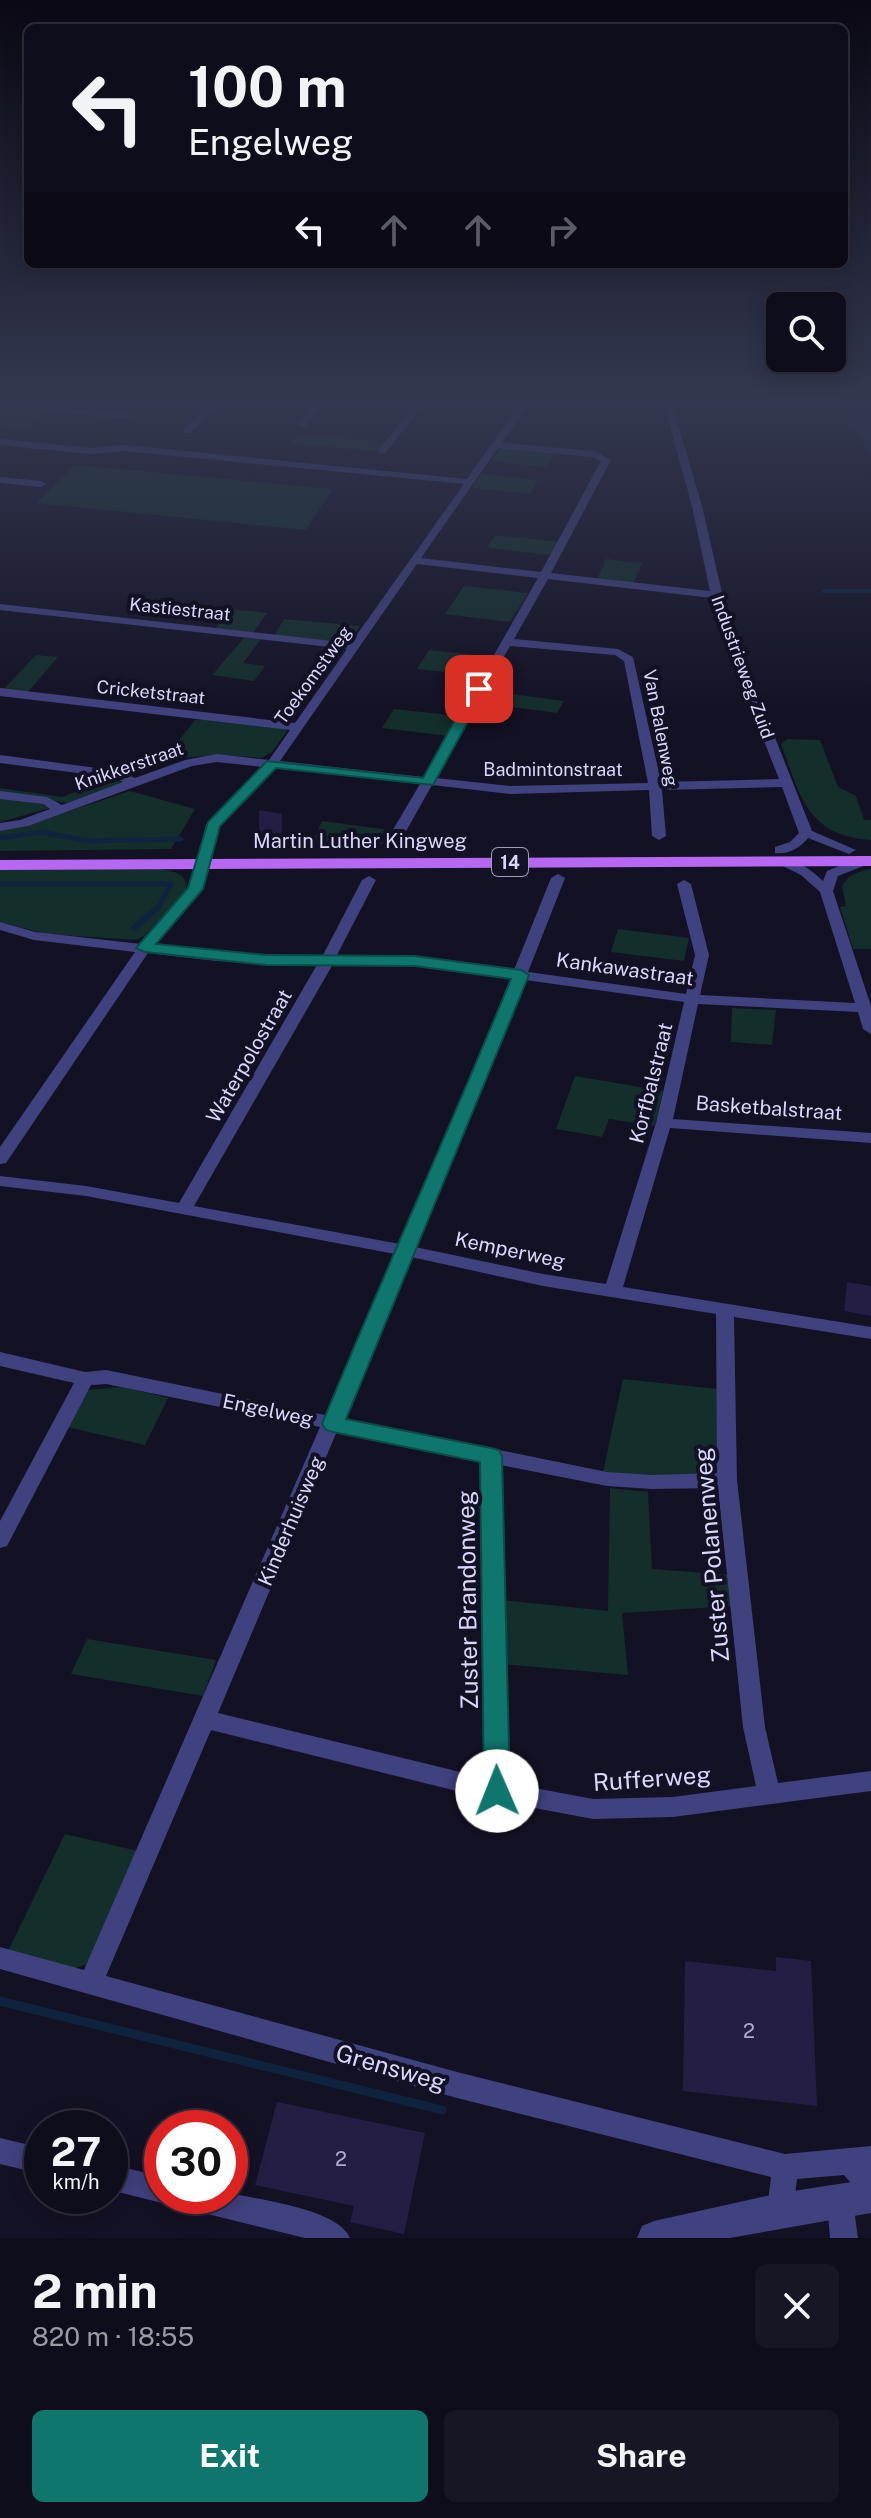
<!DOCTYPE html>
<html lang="en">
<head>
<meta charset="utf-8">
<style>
	:root { --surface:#0e0d1b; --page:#171624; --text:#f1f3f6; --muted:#9b9ca3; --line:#2e2d3a; --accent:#0f766e }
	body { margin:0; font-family:"Public Sans",sans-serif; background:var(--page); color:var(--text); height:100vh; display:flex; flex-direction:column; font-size:30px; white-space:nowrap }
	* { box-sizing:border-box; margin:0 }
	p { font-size:26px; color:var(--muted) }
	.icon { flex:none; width:44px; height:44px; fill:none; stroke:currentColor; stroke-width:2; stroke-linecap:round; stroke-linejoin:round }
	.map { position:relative; height:2238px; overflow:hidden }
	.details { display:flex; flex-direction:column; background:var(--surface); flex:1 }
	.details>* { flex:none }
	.banner { position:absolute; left:24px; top:24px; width:824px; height:244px; border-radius:12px; box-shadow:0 4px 20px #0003,0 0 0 2px var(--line); background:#0e0d1b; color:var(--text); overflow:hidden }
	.buttons { position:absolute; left:766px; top:292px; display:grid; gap:16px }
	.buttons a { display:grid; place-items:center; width:80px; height:80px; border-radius:12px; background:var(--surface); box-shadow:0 4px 20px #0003,0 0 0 2px var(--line); font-size:40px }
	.speed { position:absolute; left:24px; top:2110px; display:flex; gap:16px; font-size:40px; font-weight:700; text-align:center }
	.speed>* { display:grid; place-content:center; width:104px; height:104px; border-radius:50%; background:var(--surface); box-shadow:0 4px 20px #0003,0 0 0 2px var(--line); line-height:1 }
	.speed small { font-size:20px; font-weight:400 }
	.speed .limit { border:12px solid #d22; background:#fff; color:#111 }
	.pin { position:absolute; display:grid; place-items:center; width:68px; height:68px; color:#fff; margin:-34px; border-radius:16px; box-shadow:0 4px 12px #0006 }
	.me { position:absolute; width:88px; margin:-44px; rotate:359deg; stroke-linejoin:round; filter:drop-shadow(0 0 6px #0008) }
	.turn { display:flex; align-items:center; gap:28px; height:168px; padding:0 32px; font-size:36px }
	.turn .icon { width:104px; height:104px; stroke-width:2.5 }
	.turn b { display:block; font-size:56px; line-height:68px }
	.lanes { display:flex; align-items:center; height:76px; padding:0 32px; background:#0003; justify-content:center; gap:40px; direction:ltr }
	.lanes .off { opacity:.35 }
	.round { display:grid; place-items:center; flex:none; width:84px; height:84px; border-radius:12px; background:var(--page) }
	.overview { display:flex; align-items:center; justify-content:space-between; height:136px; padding:0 32px }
	h1 { font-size:48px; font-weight:700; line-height:60px }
	.button { display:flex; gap:16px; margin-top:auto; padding:16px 32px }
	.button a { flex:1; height:92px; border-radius:12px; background:var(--accent); color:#fff; font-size:32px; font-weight:700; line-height:92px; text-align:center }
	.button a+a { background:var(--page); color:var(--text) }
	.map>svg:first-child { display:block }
	.green { fill:#142e2b }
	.water { fill:#0f233f }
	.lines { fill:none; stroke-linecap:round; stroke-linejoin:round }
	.stream-far3 { stroke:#0f233f; stroke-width:4 }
	.stream-far2 { stroke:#0f233f; stroke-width:5 }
	.stream-far1 { stroke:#0f233f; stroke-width:6 }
	.stream { stroke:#0f233f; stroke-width:9 }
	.building { fill:#241e44 }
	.minor { fill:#40417f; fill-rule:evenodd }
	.tertiary { fill:#40417f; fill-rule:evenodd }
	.primary { fill:#b668f2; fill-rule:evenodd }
	.route { fill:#0f766e; stroke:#0a4d48; stroke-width:2 }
	.labels { text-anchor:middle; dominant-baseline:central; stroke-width:8; stroke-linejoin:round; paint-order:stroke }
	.far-street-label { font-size:18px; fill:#d9d7fc; stroke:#131124 }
	.shield { fill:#131124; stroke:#9e9cbb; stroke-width:2 }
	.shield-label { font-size:18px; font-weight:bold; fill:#d9d7fc }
	.street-label { font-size:20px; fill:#d9d7fc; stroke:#131124 }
	.near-number-label { font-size:20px; fill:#aca9ce }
	.near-street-label { font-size:24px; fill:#d9d7fc; stroke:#131124 }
</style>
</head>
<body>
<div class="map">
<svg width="871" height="2238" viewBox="0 0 871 2238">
	<rect width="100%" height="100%" fill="#131124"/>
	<!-- green -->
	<g class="green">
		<polygon points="2,406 47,410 27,428 0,425"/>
		<polygon points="299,434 386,442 379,451 290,444"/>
		<polygon points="502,448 555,451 547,467 491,461"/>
		<polygon points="75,465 333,489 306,530 36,503"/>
		<polygon points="481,474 538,480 530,494 472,488"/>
		<polygon points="495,535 559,542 551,555 487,548"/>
		<polygon points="606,559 642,563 633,584 597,580"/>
		<polygon points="464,586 528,593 510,622 445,614"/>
		<polygon points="230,609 267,613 253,633 215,629"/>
		<polygon points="284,619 360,626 348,642 344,643 274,636"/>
		<polygon points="244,638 261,639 243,663 265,666 254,681 212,675"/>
		<polygon points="429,650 491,657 481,676 417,669"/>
		<polygon points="36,655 58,657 27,693 3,690"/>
		<polygon points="483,690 564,701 557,713 475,702"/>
		<polygon points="394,709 459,716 449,736 382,728"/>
		<polygon points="205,719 285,729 287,731 272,752 261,758 223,755 164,759 195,720"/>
		<path d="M787 739 820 740 838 787 856 796 864 820H871V840C807 836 800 795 781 744Z"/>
		<polygon points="112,778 123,783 67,803 0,793 0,788 62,797"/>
		<polygon points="130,791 195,809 171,849 0,851 0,831 25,826"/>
		<polygon points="0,797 47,804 50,808 0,822"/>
		<polygon points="322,821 390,830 387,844 312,843"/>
		<path d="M158 869C172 871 187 872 187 890L144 936 136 940 46 934 0 922V870Z"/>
		<path d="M871 869V949H853L840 907 846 906 842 886C849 874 857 872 871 869Z"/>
		<polygon points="618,929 689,938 684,961 611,952"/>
		<polygon points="732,1008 776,1010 772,1045 731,1042"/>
		<polygon points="575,1076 663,1091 655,1126 609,1119 602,1137 556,1129"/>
		<polygon points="623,1379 718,1389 719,1465 710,1475 635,1476 603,1472"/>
		<polygon points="124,1387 168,1398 145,1445 67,1427 86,1390"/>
		<polygon points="610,1488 648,1492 652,1569 732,1575 734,1606 622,1613 628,1675 502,1664 500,1600 608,1611"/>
		<polygon points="87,1639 216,1660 203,1696 71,1674"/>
		<polygon points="65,1834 138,1851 88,1964 69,1970 7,1953"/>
	</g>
	<!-- water -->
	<polygon class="water" points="837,405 871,405 871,455"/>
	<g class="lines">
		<!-- stream-far3 -->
		<polyline class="stream-far3" points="824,591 871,591"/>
		<!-- stream-far2 -->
		<g class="stream-far2">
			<polyline points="0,838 41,832 88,841 181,839"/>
			<polyline points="0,884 171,884 158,908"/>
		</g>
		<!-- stream-far1 -->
		<polyline class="stream-far1" points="134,928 159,906"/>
		<!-- stream -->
		<polyline class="stream" points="0,2001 442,2110"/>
	</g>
	<!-- building -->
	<g class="building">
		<polygon points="259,810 282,814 282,840 259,841"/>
		<polygon points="847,1282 871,1286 871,1316 844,1311"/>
		<polygon points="776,1957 811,1961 817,2106 683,2091 685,1961 776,1971"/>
		<polygon points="277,2102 425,2133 404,2234 350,2222 354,2206 255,2185"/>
	</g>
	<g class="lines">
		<!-- minor -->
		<g class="minor">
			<polygon points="1,405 36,405 129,413 133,416 129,419 5,408"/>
			<polygon points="210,405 219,405 190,433 184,433 184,429"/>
			<polygon points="312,405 321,405 305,427 299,427 297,425"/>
			<polygon points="415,405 424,405 385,453 379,453 379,449"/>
			<path d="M519 405H528L502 443 594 451 611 460 551 573 710 591 692 506 664 405H672L702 506 728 619 812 831 856 850 849 854 808 838C800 848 788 855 775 853V847L790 842 799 833 782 787 662 790 666 836 659 840 652 836 649 790 511 794 432 785 405 833 398 837 391 833 420 784 275 768 219 826 203 889 155 946 217 953 323 955 362 880 369 876 376 880 337 955 415 957 514 970 551 878 558 874 565 878 528 972 686 994 695 955 677 884 684 880 691 884 709 955 700 995 855 1003 820 892 801 875 777 863 779 860C796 859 811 869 823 881L827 871 856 859H866V865L838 876 833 891 871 1006V1034L863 1029 858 1012 698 1004 673 1119 871 1133V1143L670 1128 623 1287 871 1327V1339L734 1317 737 1480 765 1727 778 1783 871 1771V1791L673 1817 593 1819 497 1801 211 1730 106 1976 457 2072 785 2154 871 2146V2200L862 2196 844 2175 797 2179 793 2210 790 2220 780 2223 770 2220 767 2210 771 2177 457 2098 0 1969V1947L84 1970 320 1427 106 1384 91 1385 7 1546 0 1548V1521L74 1383 0 1366V1352L85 1372 106 1370 325 1415 395 1254 86 1196 0 1186V1176L86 1186 179 1203 318 963 217 961 148 953 6 1163 0 1164V1147L135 952 34 940 0 930V922L35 932 141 944 189 888 206 825 262 767 217 762 192 766 28 826 0 831V823L20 820 50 809 44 804 0 799V791L47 797 62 805 123 782 116 778 0 763V755L119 771 135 778 185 760 217 754 269 760 290 730 0 696V688L295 723 347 649 0 610V604L351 643 464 484 124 451 90 454 0 445V439L90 448 124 445 467 479ZM498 448 592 457 601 461 541 572 421 558ZM417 564 538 578 424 777 280 761ZM548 579 712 598 716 619 779 779 661 782 633 657 618 649 514 639ZM510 646 615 655 624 661 648 783 511 786 436 778ZM333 964 415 965 511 978 400 1244 194 1206ZM525 980 684 1002 656 1123 606 1284 543 1274 415 1247ZM411 1257 543 1286 716 1314 717 1473 652 1475 607 1472 343 1418ZM337 1431 481 1461 485 1778 218 1713ZM501 1465 607 1486 652 1489 718 1488 743 1727 756 1786 673 1797 593 1799 508 1783Z"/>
			<polygon points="0,477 41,481 46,484 41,487 0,483"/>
			<polygon points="0,2138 42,2148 42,2174 0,2164"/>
			<polygon points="110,2164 162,2177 162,2196 173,2196 171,2199 162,2203 110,2190"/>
			<polygon points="840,2189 849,2193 853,2202 858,2238 830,2238 827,2202 831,2193"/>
			<path d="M230 2193C260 2200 338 2209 350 2238H305L187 2209 178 2205 174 2196H230Z"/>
		</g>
		<!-- tertiary -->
		<polygon class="tertiary" points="871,2179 871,2213 730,2238 637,2238 642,2226 654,2221 780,2193"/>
		<!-- primary -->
		<polygon class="primary" points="871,856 871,866 0,870 0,860"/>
	</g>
	<!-- sky -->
	<linearGradient id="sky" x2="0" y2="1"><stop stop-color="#0a0914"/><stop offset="0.56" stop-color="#333850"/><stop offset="1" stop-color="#333850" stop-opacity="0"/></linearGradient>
	<rect width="871" height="718" fill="url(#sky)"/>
	<!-- route -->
	<path class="route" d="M479 685 486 689 433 785 276 768 220 826 203 889 156 944 266 955 415 956 521 970 529 975 346 1419 491 1448 499 1450 502 1456 510 1791 506 1799 497 1803 488 1799 484 1791 480 1462 333 1432 326 1430 322 1424C383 1275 450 1128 511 979L415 966 266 965 145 952 136 948 188 888 208 822 267 761 423 778 472 689Z"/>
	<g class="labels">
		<!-- far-street labels -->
		<g class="far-street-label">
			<text transform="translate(180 609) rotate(6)">Kastiestraat</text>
			<text transform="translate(743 667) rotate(70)">Industrieweg Zuid</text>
			<text transform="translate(313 675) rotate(-54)">Toekomstweg</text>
			<text transform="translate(151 692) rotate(6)">Cricketstraat</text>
			<text transform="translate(661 728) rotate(79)">Van Balenweg</text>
			<text transform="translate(129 766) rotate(-19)">Knikkerstraat</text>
			<text x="553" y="769">Badmintonstraat</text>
		</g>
		<!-- shield labels -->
		<rect class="shield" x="492" y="848" width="36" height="28" rx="6"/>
		<g class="shield-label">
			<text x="510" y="862">14</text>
		</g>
		<!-- street labels -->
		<g class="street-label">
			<text x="360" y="841">Martin Luther Kingweg</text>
			<text transform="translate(625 969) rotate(8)">Kankawastraat</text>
			<text transform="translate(249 1056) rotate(-60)">Waterpolostraat</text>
			<text transform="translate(651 1083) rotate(-76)">Korfbalstraat</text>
			<text transform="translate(769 1108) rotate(4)">Basketbalstraat</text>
			<text transform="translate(510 1250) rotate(12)">Kemperweg</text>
			<text transform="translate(268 1410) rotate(12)">Engelweg</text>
			<text transform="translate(291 1521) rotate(-67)">Kinderhuisweg</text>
		</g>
		<!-- near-number labels -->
		<g class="near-number-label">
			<text x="749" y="2031">2</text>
			<text x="341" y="2159">2</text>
		</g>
		<!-- near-street labels -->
		<g class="near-street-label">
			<text transform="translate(711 1555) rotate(-95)">Zuster Polanenweg</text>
			<text transform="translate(467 1600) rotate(-91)">Zuster Brandonweg</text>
			<text transform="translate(652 1778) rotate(-4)">Rufferweg</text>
			<text transform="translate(391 2067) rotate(16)">Grensweg</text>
		</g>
	</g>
</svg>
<div class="buttons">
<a><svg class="icon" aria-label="search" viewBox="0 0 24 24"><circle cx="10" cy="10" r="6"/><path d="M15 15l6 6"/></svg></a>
</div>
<div class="speed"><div>27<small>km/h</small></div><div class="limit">30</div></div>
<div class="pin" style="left:479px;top:689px;background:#d93025"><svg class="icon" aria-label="arrive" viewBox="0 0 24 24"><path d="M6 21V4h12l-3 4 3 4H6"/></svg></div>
<svg class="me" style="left:497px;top:1791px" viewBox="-20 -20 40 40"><circle r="19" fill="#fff"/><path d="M0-13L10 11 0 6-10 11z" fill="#0f766e"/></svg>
<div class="banner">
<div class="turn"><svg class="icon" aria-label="left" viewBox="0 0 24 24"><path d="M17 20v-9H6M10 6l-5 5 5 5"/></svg><div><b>100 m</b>Engelweg</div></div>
<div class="lanes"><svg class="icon" aria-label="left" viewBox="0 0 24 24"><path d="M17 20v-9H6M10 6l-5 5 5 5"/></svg><svg class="icon off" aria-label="ahead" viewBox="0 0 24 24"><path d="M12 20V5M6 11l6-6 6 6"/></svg><svg class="icon off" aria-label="ahead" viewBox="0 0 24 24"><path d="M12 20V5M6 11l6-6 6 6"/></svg><svg class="icon off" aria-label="right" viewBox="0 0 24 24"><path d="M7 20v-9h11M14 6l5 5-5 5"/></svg></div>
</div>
</div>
<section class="details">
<div class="overview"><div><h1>2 min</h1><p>820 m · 18:55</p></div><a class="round"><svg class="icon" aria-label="close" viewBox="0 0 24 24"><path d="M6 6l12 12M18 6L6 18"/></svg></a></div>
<div class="button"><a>Exit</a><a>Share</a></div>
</section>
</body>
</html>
